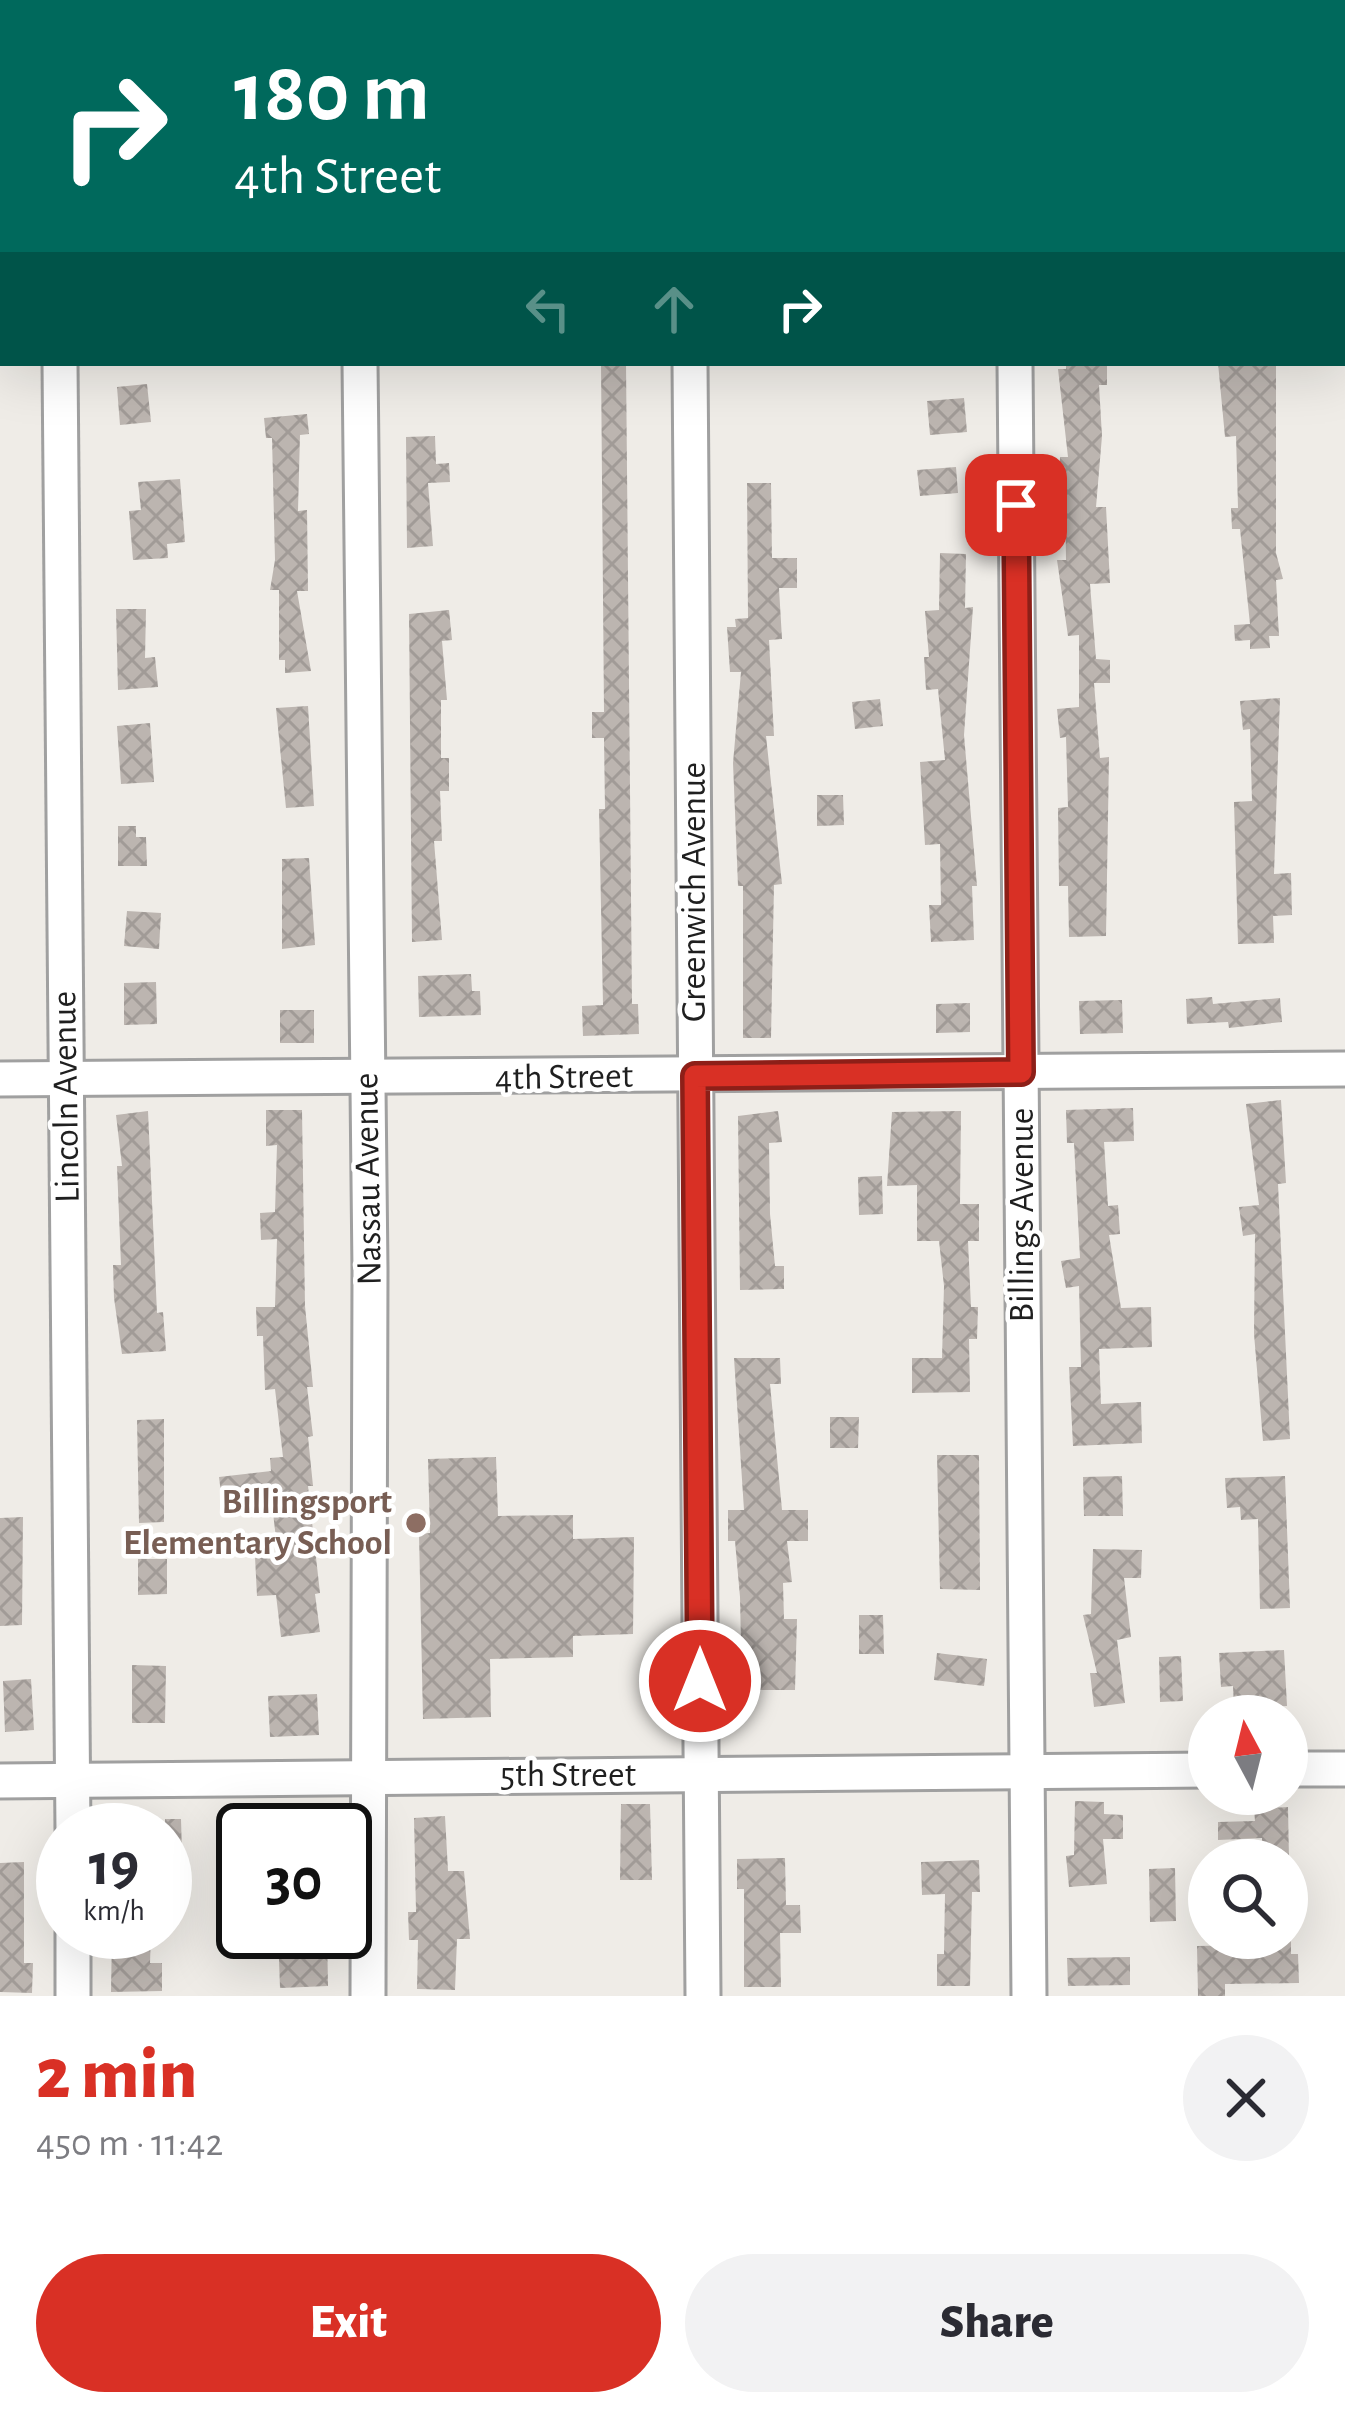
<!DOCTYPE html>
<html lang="en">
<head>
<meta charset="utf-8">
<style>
	:root { --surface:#fff; --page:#f2f2f3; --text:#2b2b33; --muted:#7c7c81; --accent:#d93025 }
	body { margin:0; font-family:"Alegreya Sans",sans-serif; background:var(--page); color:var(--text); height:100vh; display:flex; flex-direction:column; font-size:45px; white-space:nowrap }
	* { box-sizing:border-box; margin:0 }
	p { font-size:39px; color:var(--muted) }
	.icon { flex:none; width:66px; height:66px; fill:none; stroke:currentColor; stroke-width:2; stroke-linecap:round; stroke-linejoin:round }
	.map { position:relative; height:1996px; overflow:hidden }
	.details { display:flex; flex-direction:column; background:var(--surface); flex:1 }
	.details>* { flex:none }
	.hud { position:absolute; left:0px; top:0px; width:1347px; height:366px; box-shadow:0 12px 48px #0002; background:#00695c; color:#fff; overflow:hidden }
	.needle { width:78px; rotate:353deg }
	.fabs { position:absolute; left:1188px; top:1695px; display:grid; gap:24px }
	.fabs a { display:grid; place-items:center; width:120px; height:120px; border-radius:50%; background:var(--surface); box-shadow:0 12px 48px #0002; font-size:60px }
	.speed { position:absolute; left:36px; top:1803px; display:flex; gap:24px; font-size:60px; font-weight:700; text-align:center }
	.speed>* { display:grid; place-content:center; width:156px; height:156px; border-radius:50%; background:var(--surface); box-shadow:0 12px 48px #0002; line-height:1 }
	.speed small { font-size:30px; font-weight:400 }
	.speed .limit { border:6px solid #111; border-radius:18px; background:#fff; color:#111 }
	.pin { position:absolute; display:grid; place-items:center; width:102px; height:102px; color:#fff; margin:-51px; border-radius:24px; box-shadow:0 6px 18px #0006 }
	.me { position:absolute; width:132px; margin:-66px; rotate:0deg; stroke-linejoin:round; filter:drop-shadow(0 0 9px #0008) }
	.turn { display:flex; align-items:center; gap:42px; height:252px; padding:0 36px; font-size:54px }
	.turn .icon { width:156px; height:156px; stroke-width:2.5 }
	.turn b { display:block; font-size:84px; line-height:102px }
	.lanes { display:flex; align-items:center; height:114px; padding:0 36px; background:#0003; justify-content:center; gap:60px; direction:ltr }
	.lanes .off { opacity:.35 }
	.round { display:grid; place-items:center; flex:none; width:126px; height:126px; border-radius:63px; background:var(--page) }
	.head { display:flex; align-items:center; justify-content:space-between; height:204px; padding:0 36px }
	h1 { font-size:72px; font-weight:800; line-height:90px; color:var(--accent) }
	.button { display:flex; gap:24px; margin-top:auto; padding:24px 36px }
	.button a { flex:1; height:138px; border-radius:72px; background:var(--accent); color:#fff; font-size:48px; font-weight:800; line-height:138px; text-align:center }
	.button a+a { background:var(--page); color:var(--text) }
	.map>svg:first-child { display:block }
	.building { fill:url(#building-cross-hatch) }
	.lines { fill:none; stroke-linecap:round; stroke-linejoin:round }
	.minor-casing { stroke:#a0a0a0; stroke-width:39 }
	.minor { stroke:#fff; stroke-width:33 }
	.route-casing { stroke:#8d1f18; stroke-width:30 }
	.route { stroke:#d93025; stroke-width:21 }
	.education-dot { fill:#8d6e63; stroke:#fff; stroke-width:4.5 }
	.labels { text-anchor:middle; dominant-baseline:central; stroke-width:9; stroke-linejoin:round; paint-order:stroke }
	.street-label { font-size:36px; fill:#1f1f1f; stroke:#fff }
	.education-label { font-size:36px; font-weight:bold; fill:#785e54; stroke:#fff; text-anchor:end }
</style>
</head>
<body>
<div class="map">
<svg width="1345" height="1996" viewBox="0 0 1345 1996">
	<defs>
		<pattern id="building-cross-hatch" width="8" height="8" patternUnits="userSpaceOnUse" patternTransform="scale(3)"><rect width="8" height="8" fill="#bcb5b0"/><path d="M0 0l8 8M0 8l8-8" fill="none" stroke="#a19b97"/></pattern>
	</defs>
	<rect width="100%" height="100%" fill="#efece7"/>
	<!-- building -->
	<g class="building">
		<polygon points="601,363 626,363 632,1004 638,1004 639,1034 583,1036 582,1006 603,1005 599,809 605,809 604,738 592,738 592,712 604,712"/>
		<polygon points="1066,363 1107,363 1107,385 1099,385 1102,436 1096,507 1106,507 1110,583 1090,584 1096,659 1110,660 1110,683 1094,683 1100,758 1109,757 1106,936 1069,937 1068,886 1059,886 1058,808 1068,807 1066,737 1060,738 1057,709 1079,707 1079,635 1068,636 1057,560 1066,560 1065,487 1059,486 1060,457 1068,457 1058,369 1066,369"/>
		<polygon points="1218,363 1276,363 1276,553 1283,579 1276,580 1279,636 1269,636 1270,648 1250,649 1250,640 1235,641 1234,625 1250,624 1240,529 1232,529 1231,508 1238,508 1236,436 1225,437"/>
		<polygon points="147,384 151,422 120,425 117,387"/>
		<polygon points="964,398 967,432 930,435 927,401"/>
		<polygon points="307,414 309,434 300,435 298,511 307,510 308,591 297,591 311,671 285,673 285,660 279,660 279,590 270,590 275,560 272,438 266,438 264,418"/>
		<polygon points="435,436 436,464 449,463 450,482 428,483 433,546 407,548 406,437"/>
		<polygon points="956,467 958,493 920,496 917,470"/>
		<polygon points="180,479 185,542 167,544 168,558 133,560 129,511 141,510 138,482"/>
		<polygon points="747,483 771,483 772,558 797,558 797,588 779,588 782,639 769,640 774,736 766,736 782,884 774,885 771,1038 743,1038 743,886 738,886 733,763 741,672 730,672 727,627 736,627 735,619 748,618"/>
		<polygon points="940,553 966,554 965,608 973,607 964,735 977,886 972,886 974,940 931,942 929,905 941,905 940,844 925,845 920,762 945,760 938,689 926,690 924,657 929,657 925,611 939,610"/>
		<polygon points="116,609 146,609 145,658 155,657 158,687 118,690"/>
		<polygon points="449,610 452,640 442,641 447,700 441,700 441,758 449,758 449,791 440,791 442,841 434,841 442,940 412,942 409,614"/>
		<polygon points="1280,698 1274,874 1291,873 1292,915 1273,916 1274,943 1238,944 1234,802 1252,801 1250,729 1243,730 1240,701"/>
		<polygon points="880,699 883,726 855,729 852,702"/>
		<polygon points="308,706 314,806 286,808 276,708"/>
		<polygon points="150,723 154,782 121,784 117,726"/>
		<polygon points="817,795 843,795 844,825 817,826"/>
		<polygon points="118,826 136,826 136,837 146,837 147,866 118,866"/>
		<polygon points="309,858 315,945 282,949 282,859"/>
		<polygon points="127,911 161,913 159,949 124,946"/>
		<polygon points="471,974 472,991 480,991 481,1015 419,1017 418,976"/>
		<polygon points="156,982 157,1024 124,1025 124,983"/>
		<polygon points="1212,997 1213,1004 1280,998 1282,1022 1229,1028 1228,1022 1187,1024 1186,999"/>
		<polygon points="1122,1000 1123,1033 1080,1034 1079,1001"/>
		<polygon points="970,1003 970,1032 936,1033 936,1004"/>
		<rect x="280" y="1010" width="34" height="33"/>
		<polygon points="1281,1100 1286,1183 1278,1184 1290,1439 1263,1441 1254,1334 1255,1234 1243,1236 1239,1207 1259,1205 1246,1104"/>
		<polygon points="1133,1108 1134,1141 1104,1142 1108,1206 1118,1205 1120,1234 1109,1235 1121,1308 1151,1307 1152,1347 1099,1349 1101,1404 1141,1402 1142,1443 1073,1446 1069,1367 1081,1367 1079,1286 1066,1288 1061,1261 1080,1258 1074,1143 1067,1143 1066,1110"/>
		<polygon points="266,1110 302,1110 305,1306 313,1387 307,1387 313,1436 308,1437 313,1486 308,1486 320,1593 315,1594 320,1632 281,1637 276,1595 257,1596 255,1557 278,1556 271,1495 222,1501 219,1477 271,1471 270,1458 283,1457 275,1389 265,1390 263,1336 257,1336 256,1307 275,1307 277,1239 261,1240 260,1213 275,1212 277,1145 266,1146"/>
		<polygon points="148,1111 157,1313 163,1312 166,1351 122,1354 114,1298 113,1265 121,1265 117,1166 122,1166 116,1115"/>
		<polygon points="778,1111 782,1142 769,1143 770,1214 775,1266 784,1266 784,1289 740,1290 738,1116"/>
		<polygon points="961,1111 960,1204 979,1204 979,1241 968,1241 971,1307 978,1307 977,1339 969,1339 970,1392 912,1393 912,1358 942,1358 944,1286 939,1241 917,1241 917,1185 887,1186 892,1112"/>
		<polygon points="882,1176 883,1214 859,1215 858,1177"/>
		<polygon points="734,1358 780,1358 781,1384 770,1384 782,1510 808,1510 808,1541 787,1541 792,1582 783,1583 784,1619 797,1619 795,1690 742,1690 740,1597 735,1541 728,1541 728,1510 744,1510"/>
		<polygon points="830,1417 859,1417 858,1448 830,1448"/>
		<polygon points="164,1419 164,1522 139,1523 137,1420"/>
		<polygon points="937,1455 979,1455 980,1590 940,1589"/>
		<polygon points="496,1457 498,1516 573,1515 573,1539 634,1537 633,1634 573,1636 573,1657 490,1659 491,1717 423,1719 419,1534 430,1533 428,1459"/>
		<polygon points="1122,1476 1123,1516 1084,1516 1083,1477"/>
		<polygon points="1285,1476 1290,1608 1260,1609 1258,1519 1241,1520 1240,1507 1227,1508 1225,1478"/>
		<polygon points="23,1517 22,1625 0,1626 0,1518"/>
		<polygon points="1093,1549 1142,1550 1141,1578 1124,1578 1131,1637 1117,1640 1125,1703 1094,1707 1090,1673 1097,1673 1083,1615 1091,1614"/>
		<polygon points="138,1559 167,1559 167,1594 138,1595"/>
		<polygon points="859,1615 883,1615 884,1654 859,1654"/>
		<polygon points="1284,1650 1287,1706 1234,1708 1233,1686 1221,1687 1219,1653"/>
		<polygon points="937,1653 987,1659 984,1686 934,1680"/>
		<polygon points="1181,1656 1183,1701 1160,1702 1159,1657"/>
		<polygon points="132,1665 166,1666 165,1723 132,1723"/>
		<polygon points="31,1679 34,1730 5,1732 3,1681"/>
		<polygon points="317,1694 319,1735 270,1737 268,1696"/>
		<polygon points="1075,1801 1104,1802 1104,1814 1123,1815 1123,1839 1103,1839 1107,1884 1069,1887 1066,1856 1074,1855"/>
		<polygon points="621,1804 650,1804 652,1880 620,1880"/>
		<polygon points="1288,1807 1289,1860 1262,1860 1262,1838 1218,1840 1218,1822 1255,1821 1254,1809"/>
		<polygon points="445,1816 448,1871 464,1871 470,1939 457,1939 455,1990 417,1989 418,1940 409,1940 408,1912 416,1912 414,1818"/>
		<polygon points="165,1819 181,1819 183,1889 165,1889"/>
		<polygon points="785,1858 786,1905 800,1905 801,1933 780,1933 781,1987 744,1987 744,1889 737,1889 737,1859"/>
		<polygon points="979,1860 980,1892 972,1892 970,1986 937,1986 937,1954 944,1954 945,1894 922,1895 921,1862"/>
		<polygon points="24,1862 24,1963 33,1963 32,1993 0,1992 0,1863"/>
		<polygon points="1175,1868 1176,1921 1150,1922 1149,1869"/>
		<polygon points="112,1932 151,1932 150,1963 162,1963 162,1991 111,1992"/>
		<polygon points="278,1932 327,1932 328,1986 280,1988"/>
		<polygon points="1245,1938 1291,1938 1291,1954 1298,1954 1299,1983 1225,1984 1225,1996 1198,1996 1197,1946 1245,1945"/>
		<polygon points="1130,1957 1130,1985 1068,1986 1067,1958"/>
	</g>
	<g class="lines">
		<defs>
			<g id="minor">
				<polyline points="59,0 59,3"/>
				<polyline points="357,0 357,3"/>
				<polyline points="687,0 687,3"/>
				<polyline points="1013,0 1013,3"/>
				<polyline points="1344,275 1345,275"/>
				<polyline points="0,285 3,285"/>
				<polyline points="60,363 73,1830"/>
				<polyline points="360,363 370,1270 368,1996"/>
				<polyline points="690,363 703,1996"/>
				<polyline points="1015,363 1029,1996"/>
				<polyline points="0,1079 1345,1069"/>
				<polyline points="1287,1769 1345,1769"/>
				<polyline points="0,1781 1209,1770"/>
				<polyline points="73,1996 73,1932"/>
			</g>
		</defs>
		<!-- minor casing -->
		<use href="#minor" class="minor-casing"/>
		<!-- minor -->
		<use href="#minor" class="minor"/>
	</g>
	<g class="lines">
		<defs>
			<polyline id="route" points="700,1681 695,1076 1021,1072 1016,505"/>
		</defs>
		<!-- route casing -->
		<use href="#route" class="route-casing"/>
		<!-- route -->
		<use href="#route" class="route"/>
	</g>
	<!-- markers -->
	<circle class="education-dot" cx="416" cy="1523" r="12"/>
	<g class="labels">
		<!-- street labels -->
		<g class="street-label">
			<text transform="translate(694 892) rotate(-90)">Greenwich Avenue</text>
			<text transform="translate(564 1077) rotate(-1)">4th Street</text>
			<text transform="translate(66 1097) rotate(-91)">Lincoln Avenue</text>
			<text transform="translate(368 1179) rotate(-91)">Nassau Avenue</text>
			<text transform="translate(1022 1215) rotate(-90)">Billings Avenue</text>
			<text x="568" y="1775">5th Street</text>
		</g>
		<!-- education labels -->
		<g class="education-label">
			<text x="392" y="1502">Billingsport<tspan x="392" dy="41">Elementary School</tspan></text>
		</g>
	</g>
</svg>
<div class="fabs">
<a><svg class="needle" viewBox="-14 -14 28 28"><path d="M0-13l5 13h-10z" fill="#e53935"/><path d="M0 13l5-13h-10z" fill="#7c7c81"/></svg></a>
<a><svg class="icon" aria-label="search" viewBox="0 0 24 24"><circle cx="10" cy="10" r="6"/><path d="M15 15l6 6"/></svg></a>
</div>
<div class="speed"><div>19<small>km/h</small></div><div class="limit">30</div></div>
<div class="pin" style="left:1016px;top:505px;background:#d93025"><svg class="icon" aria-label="arrive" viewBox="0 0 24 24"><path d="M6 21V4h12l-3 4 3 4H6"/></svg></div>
<svg class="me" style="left:700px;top:1681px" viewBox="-20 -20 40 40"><circle r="17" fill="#d93025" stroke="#fff" stroke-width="3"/><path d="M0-11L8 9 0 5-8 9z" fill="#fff"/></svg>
<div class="hud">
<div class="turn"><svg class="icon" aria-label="right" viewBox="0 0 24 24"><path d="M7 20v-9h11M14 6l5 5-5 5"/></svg><div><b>180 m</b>4th Street</div></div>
<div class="lanes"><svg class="icon off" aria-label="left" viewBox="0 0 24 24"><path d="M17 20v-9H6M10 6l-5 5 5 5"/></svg><svg class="icon off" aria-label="ahead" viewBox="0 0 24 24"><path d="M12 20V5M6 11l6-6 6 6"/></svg><svg class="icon" aria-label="right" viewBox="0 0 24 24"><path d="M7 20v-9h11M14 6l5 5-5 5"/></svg></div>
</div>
</div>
<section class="details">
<div class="head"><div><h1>2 min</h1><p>450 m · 11:42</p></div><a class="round"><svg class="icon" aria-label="close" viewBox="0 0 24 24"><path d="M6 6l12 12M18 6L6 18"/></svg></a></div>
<div class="button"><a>Exit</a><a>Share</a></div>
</section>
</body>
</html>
